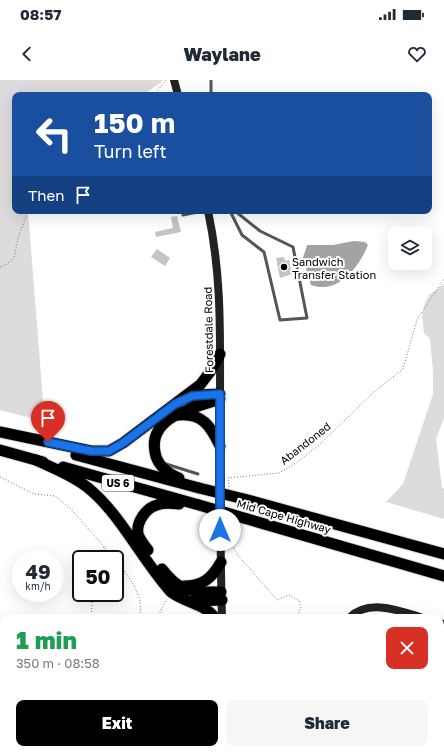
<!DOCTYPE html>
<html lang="en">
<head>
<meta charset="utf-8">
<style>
	:root { --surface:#fff; --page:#f6f6f7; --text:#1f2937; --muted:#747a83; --accent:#000 }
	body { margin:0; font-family:"Golos Text",sans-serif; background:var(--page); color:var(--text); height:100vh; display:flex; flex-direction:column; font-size:15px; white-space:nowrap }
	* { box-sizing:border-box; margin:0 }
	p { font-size:13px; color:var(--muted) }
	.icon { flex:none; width:22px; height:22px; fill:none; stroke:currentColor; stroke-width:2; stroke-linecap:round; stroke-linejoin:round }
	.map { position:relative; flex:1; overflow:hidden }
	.sheet { position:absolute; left:0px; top:534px; width:444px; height:140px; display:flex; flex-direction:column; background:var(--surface); border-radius:12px 12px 0 0; box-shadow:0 4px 16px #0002 }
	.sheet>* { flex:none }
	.guide { position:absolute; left:12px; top:12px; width:420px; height:122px; border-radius:8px; box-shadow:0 4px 16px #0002; background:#1a4fa0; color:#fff; overflow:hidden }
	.buttons { position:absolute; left:388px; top:146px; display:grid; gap:8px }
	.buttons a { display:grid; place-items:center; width:44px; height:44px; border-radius:8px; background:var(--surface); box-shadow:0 4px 16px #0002; font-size:20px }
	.speed { position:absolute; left:12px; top:470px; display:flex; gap:8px; font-size:20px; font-weight:700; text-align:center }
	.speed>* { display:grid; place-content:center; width:52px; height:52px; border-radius:50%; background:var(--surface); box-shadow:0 4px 16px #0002; line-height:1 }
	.speed small { font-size:10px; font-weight:400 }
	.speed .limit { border:2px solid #111; border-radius:6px; background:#fff; color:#111 }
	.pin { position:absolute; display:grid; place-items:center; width:34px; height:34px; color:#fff; margin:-41px -17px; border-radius:50% 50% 50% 0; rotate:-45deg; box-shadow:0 0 4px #0007 }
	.pin .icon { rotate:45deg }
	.me { position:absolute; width:44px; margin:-22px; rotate:0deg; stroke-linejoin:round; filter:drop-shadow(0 0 3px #0008) }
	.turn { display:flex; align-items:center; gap:14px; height:84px; padding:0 16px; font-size:18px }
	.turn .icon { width:52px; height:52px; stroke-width:2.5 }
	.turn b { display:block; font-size:28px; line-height:34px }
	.then { display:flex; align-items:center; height:38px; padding:0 16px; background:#0003; gap:8px; font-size:15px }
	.round { display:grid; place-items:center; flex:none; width:42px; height:42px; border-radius:8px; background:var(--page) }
	.head { display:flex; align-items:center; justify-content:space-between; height:68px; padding:0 16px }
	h1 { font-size:24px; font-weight:800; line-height:30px; color:#1e9e55 }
	.primary-button { display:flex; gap:8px; margin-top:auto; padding:8px 16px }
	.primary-button a { flex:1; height:46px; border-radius:8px; background:var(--accent); color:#fff; font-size:16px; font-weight:800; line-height:46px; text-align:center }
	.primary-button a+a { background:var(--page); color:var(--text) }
	.status { display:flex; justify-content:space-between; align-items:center; height:28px; padding:0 20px; background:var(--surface); direction:ltr }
	.status svg { height:11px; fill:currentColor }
	header { display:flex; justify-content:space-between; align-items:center; height:52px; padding:0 16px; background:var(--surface); font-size:18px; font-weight:800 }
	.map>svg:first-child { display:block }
	.green { fill:#dcdcdc }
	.water { fill:#a3a3a3 }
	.building { fill:#c4c4c4 }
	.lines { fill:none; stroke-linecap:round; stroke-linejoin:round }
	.highway-casing { stroke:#dbdbdb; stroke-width:13 }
	.path { stroke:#777; stroke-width:1; stroke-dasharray:1 2; stroke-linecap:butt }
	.lane { stroke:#555; stroke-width:3 }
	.street { stroke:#555; stroke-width:6 }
	.secondary { stroke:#222; stroke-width:8 }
	.highway { stroke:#000; stroke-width:11 }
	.highway-bridge-casing { stroke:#dbdbdb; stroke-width:13; stroke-linecap:butt }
	.highway-bridge { stroke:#000; stroke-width:11 }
	.route-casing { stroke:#114b97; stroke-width:10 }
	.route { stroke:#1a73e8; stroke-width:7 }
	.poi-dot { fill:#000; stroke:#fff; stroke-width:1.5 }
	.labels { text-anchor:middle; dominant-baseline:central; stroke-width:4; stroke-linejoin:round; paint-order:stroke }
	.shield { fill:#fff; stroke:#4c4c4c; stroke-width:1 }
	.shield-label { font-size:10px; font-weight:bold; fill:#000 }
	.poi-label { font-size:11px; fill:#000; stroke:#fff; text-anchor:start }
	.street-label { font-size:11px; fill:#000; stroke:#fff }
</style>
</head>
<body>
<div class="status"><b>08:57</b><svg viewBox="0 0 49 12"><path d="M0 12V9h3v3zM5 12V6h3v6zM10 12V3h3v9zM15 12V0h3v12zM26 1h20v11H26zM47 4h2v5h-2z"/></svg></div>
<header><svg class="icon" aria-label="back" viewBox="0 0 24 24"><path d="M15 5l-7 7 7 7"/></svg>Waylane<svg class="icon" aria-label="heart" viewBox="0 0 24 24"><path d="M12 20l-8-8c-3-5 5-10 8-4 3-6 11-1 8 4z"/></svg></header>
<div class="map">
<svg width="444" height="674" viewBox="0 0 444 674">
	<rect width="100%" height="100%" fill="#fff"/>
	<!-- green -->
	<g class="green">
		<polygon points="0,0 164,0 143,15 15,15 15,131 28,131 44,333 43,341 0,330"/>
		<polygon points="444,204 444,338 436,359 442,408 444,409 444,439 386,422 403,404 433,314 433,291 430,259 424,253 422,235 425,223 429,215"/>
		<polygon points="152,670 209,670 209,674 151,674"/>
	</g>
	<!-- water -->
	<path class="water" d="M354 161 365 162 368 165C359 187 338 215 311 205L303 178 307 165H333Z"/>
	<!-- building -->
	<g class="building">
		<polygon points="177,136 181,152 156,157 155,152 173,148 171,137"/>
		<polygon points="157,169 170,178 165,186 151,177"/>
		<polygon points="284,177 285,181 289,180 292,194 280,198 276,178"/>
	</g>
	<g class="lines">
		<defs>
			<g id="highway">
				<polyline points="186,319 198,315 220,314"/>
				<path d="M179 335C203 333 211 347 220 366"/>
				<polyline points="0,352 91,371 109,371 123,363 200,305 210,292 220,274"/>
				<polyline points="0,370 43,382"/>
				<polyline points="76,375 199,408"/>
				<path d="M36 380C53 388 72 395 87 407 120 433 142 480 171 512 185 523 204 523 215 538"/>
				<polyline points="63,387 199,425"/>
				<path d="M179 398C167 393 157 385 155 372 148 336 195 328 220 319"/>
				<polyline points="244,419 444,474"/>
				<polyline points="244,438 444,496"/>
				<path d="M148 470C144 465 140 460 138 454 136 442 146 428 157 425 164 422 172 423 179 424"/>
				<path d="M162 489C180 513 193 512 221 512"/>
				<path d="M184 506C203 506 212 498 221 482"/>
				<polyline points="193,521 222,520"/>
			</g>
		</defs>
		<!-- highway casing -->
		<use href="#highway" class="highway-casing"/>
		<!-- path -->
		<g class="path">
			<polyline points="154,15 166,0"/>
			<polyline points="0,187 7,184 14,178 18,158 28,131"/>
			<polyline points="0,397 34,414 55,416 70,428 115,479"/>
			<polyline points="229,407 228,398 279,393 296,383 319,365 374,312 403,289 417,240 444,199"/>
			<polyline points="229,442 229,460 237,474 277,520 289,515 299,521 301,527 297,538"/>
			<polyline points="99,479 104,467"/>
			<path d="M115 479C126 494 148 518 138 538"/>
			<polyline points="91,538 93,513"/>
			<polyline points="157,538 167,519"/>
			<polyline points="0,559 4,561"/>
			<polyline points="0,653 4,649"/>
			<polyline points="54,670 54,674"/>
			<polyline points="144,674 145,670"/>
		</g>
		<!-- lane -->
		<g class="lane">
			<polyline points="211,0 211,15"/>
			<polyline points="230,131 242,155 264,172 280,240 307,238 293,167 260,151 235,131"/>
			<polyline points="183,135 203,131"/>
			<polyline points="166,384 198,394"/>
		</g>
		<!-- street -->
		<g class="street">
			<polyline points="0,638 4,643"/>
			<polyline points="440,639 444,640"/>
			<polyline points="30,670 34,674"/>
			<polyline points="405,674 406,670"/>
		</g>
		<!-- secondary -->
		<g class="secondary">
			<polyline points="174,0 178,15"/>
			<path d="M208 131C222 196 220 256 220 322 220 394 220 466 222 538"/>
			<path d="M349 538C369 518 400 531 423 538"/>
			<polyline points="440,543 444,544"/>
			<polyline points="224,673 284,673 305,670"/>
		</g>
		<!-- highway -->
		<use href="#highway" class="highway"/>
		<defs>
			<g id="highway-bridge">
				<polyline points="199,408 244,419"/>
				<polyline points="199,425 244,438"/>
			</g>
		</defs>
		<!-- highway-bridge casing -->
		<use href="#highway-bridge" class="highway-bridge-casing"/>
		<!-- highway-bridge -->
		<use href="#highway-bridge" class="highway-bridge"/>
	</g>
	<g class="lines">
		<defs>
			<polyline id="route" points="48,362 91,371 109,371 123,363 175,324 192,316 220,314 220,450"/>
		</defs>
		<!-- route casing -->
		<use href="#route" class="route-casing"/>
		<!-- route -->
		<use href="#route" class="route"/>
	</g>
	<!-- markers -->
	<circle class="poi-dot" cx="284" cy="187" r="4"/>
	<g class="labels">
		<!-- shield labels -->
		<rect class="shield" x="102" y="395" width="32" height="16" rx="3"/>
		<g class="shield-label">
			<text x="118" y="403">US 6</text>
		</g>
		<!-- poi labels -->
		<g class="poi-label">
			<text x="292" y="181">Sandwich<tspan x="292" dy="13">Transfer Station</tspan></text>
		</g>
		<!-- street labels -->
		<g class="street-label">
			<text transform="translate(208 250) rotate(-91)">Forestdale Road</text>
			<text transform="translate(305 363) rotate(-38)">Abandoned</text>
			<text transform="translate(284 436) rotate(16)">Mid Cape Highway</text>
		</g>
	</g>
</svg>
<div class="buttons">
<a><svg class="icon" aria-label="layers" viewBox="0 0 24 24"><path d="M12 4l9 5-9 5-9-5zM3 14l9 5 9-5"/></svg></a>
</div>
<div class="speed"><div>49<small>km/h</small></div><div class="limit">50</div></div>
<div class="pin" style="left:48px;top:362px;background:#d93025"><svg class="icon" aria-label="arrive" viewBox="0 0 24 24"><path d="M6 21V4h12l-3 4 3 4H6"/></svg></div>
<svg class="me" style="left:220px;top:450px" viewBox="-20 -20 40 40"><circle r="19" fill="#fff"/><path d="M0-13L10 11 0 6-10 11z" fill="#1a73e8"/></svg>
<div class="guide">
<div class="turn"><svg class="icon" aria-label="left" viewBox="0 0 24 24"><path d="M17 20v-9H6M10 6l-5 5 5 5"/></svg><div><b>150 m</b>Turn left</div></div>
<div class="then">Then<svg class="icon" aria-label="arrive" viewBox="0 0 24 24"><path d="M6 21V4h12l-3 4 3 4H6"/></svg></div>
</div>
<section class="sheet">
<div class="head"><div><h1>1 min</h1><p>350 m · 08:58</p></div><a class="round" style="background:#d93025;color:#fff"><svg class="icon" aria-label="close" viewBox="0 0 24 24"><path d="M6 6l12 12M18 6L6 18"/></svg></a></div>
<div class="primary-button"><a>Exit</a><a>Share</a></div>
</section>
</div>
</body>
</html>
